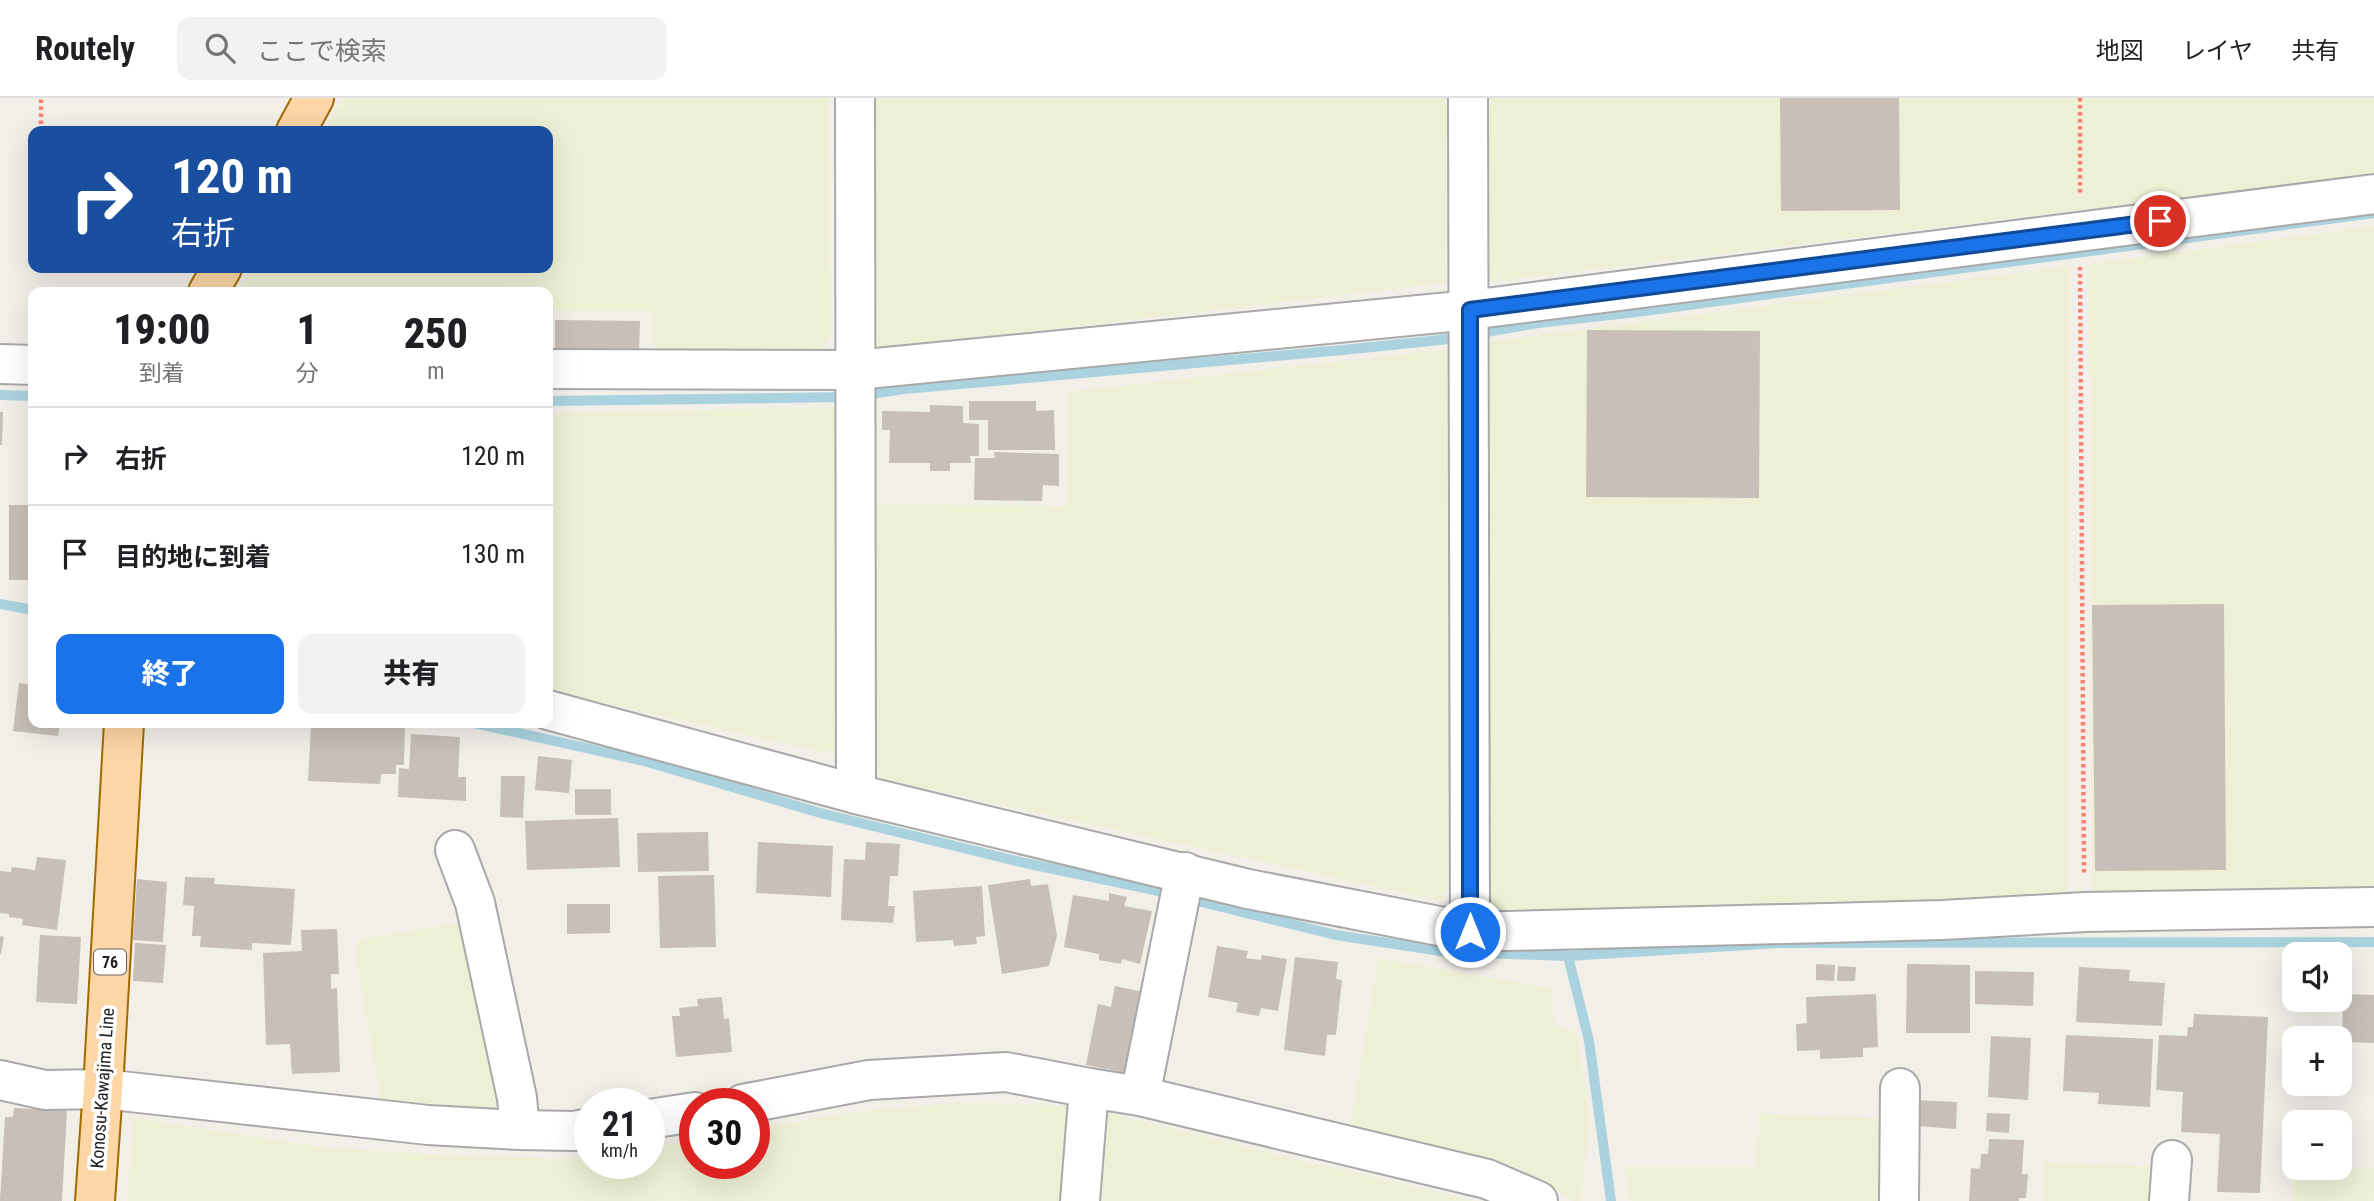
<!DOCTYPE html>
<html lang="ja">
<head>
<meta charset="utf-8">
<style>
	:root { --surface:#fff; --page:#f2f2f2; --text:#202124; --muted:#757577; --line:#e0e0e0; --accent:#1a73e8 }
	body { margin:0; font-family:"Roboto Condensed","Noto Sans JP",sans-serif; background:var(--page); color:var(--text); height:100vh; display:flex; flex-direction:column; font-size:26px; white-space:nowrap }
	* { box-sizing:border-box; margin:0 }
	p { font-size:23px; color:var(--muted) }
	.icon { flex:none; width:38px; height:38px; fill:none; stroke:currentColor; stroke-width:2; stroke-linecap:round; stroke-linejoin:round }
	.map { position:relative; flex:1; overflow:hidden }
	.details { position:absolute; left:28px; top:189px; width:525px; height:441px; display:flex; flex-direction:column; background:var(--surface); border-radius:14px; box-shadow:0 7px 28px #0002 }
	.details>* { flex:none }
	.hud { position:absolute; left:28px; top:28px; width:525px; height:147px; border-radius:14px; box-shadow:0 7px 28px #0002; background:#1a4fa0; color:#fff; overflow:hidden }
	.fabs { position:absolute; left:2282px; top:844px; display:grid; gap:14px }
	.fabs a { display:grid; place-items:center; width:70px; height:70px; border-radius:14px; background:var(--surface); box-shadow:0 7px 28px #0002; font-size:35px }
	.speed { position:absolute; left:574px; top:990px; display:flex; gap:14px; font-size:35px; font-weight:700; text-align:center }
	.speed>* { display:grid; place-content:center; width:91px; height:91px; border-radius:50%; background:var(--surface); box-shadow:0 7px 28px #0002; line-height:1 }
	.speed small { font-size:18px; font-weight:400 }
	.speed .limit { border:10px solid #d22; background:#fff; color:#111 }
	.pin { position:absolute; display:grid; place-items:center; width:60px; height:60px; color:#fff; margin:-30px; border:4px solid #fff; border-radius:50%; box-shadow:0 2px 7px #0007 }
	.me { position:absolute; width:77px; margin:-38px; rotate:0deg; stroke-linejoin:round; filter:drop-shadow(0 0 5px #0008) }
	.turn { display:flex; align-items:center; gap:24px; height:147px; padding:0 28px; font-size:32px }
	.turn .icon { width:91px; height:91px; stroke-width:2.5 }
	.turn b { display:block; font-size:49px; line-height:60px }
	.eta { display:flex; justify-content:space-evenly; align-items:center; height:119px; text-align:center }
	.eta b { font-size:42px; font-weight:800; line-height:49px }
	.action { display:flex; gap:14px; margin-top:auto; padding:14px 28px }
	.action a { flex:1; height:80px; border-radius:14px; background:var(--accent); color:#fff; font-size:28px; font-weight:800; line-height:80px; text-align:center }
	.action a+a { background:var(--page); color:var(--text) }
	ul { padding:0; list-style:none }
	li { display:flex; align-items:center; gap:21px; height:98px; padding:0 28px; border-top:2px solid var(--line) }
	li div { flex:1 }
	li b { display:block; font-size:26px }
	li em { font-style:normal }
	header { display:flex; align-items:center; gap:42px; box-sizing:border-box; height:98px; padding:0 35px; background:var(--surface); border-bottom:2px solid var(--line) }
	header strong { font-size:33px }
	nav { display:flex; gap:38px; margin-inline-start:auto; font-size:24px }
	.search { width:490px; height:63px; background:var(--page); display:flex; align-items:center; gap:18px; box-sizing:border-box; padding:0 24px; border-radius:14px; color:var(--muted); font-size:26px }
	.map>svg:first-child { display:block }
	.farmland { fill:#eef0d5 }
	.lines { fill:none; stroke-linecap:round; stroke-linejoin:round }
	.stream { stroke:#aad3df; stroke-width:10 }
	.building { fill:#c7bfb8 }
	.minor-casing { stroke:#a9a9a9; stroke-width:42 }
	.major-casing { stroke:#a06b00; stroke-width:42 }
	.path { stroke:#fa8072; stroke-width:4.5; stroke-dasharray:3.5 3.5; stroke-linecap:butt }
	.minor { stroke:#fff; stroke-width:38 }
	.major { stroke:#fcd6a4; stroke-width:38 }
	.route-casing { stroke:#114b97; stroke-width:18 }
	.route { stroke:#1a73e8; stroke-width:12 }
	.labels { text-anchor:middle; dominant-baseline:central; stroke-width:7; stroke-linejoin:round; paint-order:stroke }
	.shield { fill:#fff; stroke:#646464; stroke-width:2 }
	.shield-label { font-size:16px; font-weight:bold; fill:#222 }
	.street-label { font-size:18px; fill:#222; stroke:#fff }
</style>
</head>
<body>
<header>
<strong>Routely</strong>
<div class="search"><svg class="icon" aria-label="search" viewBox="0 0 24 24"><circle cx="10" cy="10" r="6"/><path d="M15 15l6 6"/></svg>ここで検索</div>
<nav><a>地図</a><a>レイヤ</a><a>共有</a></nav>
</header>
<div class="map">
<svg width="2374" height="1103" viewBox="0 0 2374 1103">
	<rect width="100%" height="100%" fill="#f2efe9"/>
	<!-- farmland -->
	<g class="farmland">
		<polygon points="343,0 829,0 831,237 821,255 654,262 654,213 548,213 548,194 238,194 251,170 548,170 548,33 324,33"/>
		<polygon points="872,0 1447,0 1446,185 880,251 872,243"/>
		<polygon points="1487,0 2374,0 2374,76 1492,184 1489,168"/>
		<polygon points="2374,128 2374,789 2282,793 2092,793 2089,166"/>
		<polygon points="2070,168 2067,799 1670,811 1496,812 1486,799 1485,244"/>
		<polygon points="1450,251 1448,791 1441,803 883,681 874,666 875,406 1066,408 1067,294"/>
		<polygon points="836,309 836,651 823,654 551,593 551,315"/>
		<polygon points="470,823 504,1011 381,1002 356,860 357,842"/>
		<polygon points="1378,860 1552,890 1554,926 1577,935 1590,1020 1581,1103 1574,1103 1516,1069 1350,1030"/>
		<polygon points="965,1004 1068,1008 1060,1103 127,1103 134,1020 329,1050 482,1059 590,1061 590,1066 649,1066 649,1050 695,1042 695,1066 754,1066 754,1031 853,1014"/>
		<polygon points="1108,1015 1303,1063 1476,1103 1102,1103"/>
		<polygon points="1759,1015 1887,1021 1888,1103 1631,1103 1624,1069 1757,1069"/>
		<polygon points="2045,1064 2160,1069 2158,1103 2043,1103"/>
		<polygon points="2293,1067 2294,1069 2374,1070 2374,1103 2292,1103"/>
	</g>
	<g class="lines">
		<!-- stream -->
		<g class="stream">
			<polyline points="0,297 33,298"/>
			<polyline points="548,303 850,299 904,291 1343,252 1440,242 1538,225 1637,214 2374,115"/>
			<polyline points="0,506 33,512"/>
			<polyline points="474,625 644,663 824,716 1025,765 1145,790 1336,837 1447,854 1568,858 1779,845 2374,844"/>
			<polyline points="1568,858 1589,943 1611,1103"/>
		</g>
	</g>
	<!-- building -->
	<g class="building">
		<polygon points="1780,0 1899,0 1900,112 1781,113"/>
		<polygon points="555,222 640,223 639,252 555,252"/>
		<polygon points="1587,232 1760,233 1759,400 1586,399"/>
		<polygon points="969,303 1036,303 1036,313 1054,312 1055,352 988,352 988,322 969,322"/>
		<polygon points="930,307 963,308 963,325 979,326 979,358 970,358 971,365 950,365 950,373 930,373 930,365 889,365 890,332 882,332 882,313 930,314"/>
		<polygon points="0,314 3,314 2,347 0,347"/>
		<polygon points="994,354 1059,356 1059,388 1043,387 1042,403 974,402 975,360 995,360"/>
		<rect x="9" y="407" width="24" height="75"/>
		<polygon points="2224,506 2226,772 2095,773 2092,507"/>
		<polygon points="19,585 33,587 33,625 60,625 58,638 13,633"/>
		<polygon points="325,625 405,625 404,667 396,667 396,676 381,676 380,686 308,683 311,629 325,630"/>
		<polygon points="411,636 460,639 458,679 466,679 466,703 398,699 399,670 409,671"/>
		<polygon points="538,658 572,662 569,695 535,692"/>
		<polygon points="501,678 525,678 523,720 500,719"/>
		<rect x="575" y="691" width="36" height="26"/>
		<polygon points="618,720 620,769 527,772 525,723"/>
		<polygon points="708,734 709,773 638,774 637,735"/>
		<polygon points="758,744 833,748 831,799 756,795"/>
		<polygon points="866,744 900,746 898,778 890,778 888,808 895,808 893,825 841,822 844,761 865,762"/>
		<polygon points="37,759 66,762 57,832 22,827 23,821 9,819 9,816 0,815 0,773 11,774 12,769 35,772"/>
		<polygon points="714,777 716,849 660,850 658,778"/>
		<polygon points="185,779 215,780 214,786 295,791 291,847 252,845 252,852 200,849 201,838 192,838 194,808 183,807"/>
		<polygon points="137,781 167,784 163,844 133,842"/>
		<polygon points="1030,781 1031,788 1048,786 1057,838 1049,868 1002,876 988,787"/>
		<polygon points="982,788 985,838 976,839 977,846 954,848 953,842 916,844 913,793"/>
		<polygon points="1109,795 1127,799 1124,808 1152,813 1140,866 1122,861 1121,866 1099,862 1099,856 1064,849 1073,797 1109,803"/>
		<polygon points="567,806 610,806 610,835 567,836"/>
		<polygon points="337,831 339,876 331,876 331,891 337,890 340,974 292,976 290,946 266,947 263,855 302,853 301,832"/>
		<polygon points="40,837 81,839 77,906 36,904"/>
		<polygon points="0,838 4,839 1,856 0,856"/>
		<polygon points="135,845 166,847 163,885 133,883"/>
		<polygon points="1217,848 1248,853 1246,860 1261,862 1262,857 1287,861 1278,913 1261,910 1259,918 1236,914 1238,905 1208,899"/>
		<polygon points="1295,859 1338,864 1336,881 1342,882 1336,937 1327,937 1325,958 1284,952"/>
		<polygon points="1816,866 1835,867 1834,883 1816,882"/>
		<polygon points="1907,866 1970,867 1970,935 1906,935"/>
		<polygon points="1838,868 1856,869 1855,883 1837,883"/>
		<polygon points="2079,869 2130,872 2129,883 2165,885 2162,928 2076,924"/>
		<polygon points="1975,873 2034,874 2033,908 1975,906"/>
		<polygon points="1115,888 1143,894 1126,975 1086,967 1098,906 1111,909"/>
		<polygon points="1876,896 1878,949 1863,950 1863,959 1820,961 1820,952 1797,953 1796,926 1807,925 1806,899"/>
		<polygon points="2343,896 2374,897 2374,945 2342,944"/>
		<polygon points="722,899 724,921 729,920 732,954 676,959 672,918 680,918 679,910 698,908 697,901"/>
		<polygon points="2194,916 2268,919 2260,1095 2217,1094 2220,1036 2181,1034 2183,994 2156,992 2159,937 2187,938 2188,929 2193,929"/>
		<polygon points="2066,937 2153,941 2150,1009 2098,1006 2099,995 2063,993"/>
		<polygon points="1991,938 2031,940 2028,1002 1988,999"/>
		<polygon points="1918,1002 1957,1004 1956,1031 1916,1028"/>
		<polygon points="14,1010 67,1013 62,1103 0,1103 5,1019 13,1019"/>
		<polygon points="1987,1015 2010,1016 2009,1035 1986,1033"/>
		<polygon points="1989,1041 2024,1042 2022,1076 2028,1076 2026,1100 2019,1100 2019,1103 1969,1103 1971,1070 1980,1071 1981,1056 1988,1056"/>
	</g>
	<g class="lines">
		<defs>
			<g id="minor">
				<polyline points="855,0 856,696"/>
				<polyline points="1468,0 1470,834"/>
				<polyline points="0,266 33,267"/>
				<polyline points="548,271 856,272 1470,212 2374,96"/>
				<polyline points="548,612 856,696 1248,791 1470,834 1942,822 2085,814 2374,809"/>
				<polyline points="455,752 475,805 517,1000 520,1032"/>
				<polyline points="0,982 45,992 103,991 428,1027 520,1032 574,1033 590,1030"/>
				<polyline points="1140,998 1185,774"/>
				<polyline points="743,1006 869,982 1006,974 1089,990 1140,998 1487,1081 1538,1103"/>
				<polyline points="649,1021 695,1014"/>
				<polyline points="1080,1103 1089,990"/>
				<polyline points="1899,1103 1900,990"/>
				<polyline points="2169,1103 2172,1062"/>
			</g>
			<g id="major">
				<polyline points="296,33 314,0"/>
				<polyline points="208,194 222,170"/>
				<polyline points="95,1103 103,991 124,625"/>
			</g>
		</defs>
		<!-- minor casing -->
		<use href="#minor" class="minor-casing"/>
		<!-- major casing -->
		<use href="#major" class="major-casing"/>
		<!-- path -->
		<g class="path">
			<polyline points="2080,0 2080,97"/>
			<polyline points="41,33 41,0"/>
			<polyline points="2080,169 2084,776"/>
		</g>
		<!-- minor -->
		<use href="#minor" class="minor"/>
		<!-- major -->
		<use href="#major" class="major"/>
	</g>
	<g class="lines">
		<defs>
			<polyline id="route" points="1470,834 1470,212 2160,123"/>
		</defs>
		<!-- route casing -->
		<use href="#route" class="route-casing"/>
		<!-- route -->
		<use href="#route" class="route"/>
	</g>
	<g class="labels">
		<!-- shield labels -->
		<rect class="shield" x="94" y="851.5" width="32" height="25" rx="5"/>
		<g class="shield-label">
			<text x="110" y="864">76</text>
		</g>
		<!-- street labels -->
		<g class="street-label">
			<text transform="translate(102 990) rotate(-86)">Konosu-Kawajima Line</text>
		</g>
	</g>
</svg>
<div class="fabs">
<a><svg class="icon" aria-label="sound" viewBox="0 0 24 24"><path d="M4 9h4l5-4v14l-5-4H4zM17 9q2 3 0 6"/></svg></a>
<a>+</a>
<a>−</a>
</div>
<div class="speed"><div>21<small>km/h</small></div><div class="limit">30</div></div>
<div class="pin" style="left:2160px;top:123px;background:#d93025"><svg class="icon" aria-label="arrive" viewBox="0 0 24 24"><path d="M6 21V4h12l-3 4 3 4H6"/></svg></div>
<svg class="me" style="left:1470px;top:834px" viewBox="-20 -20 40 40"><circle r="17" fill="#1a73e8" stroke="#fff" stroke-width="3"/><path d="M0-11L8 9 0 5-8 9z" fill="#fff"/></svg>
<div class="hud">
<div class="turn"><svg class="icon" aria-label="right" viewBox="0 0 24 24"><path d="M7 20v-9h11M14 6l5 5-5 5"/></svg><div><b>120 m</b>右折</div></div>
</div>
<section class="details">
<div class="eta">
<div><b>19:00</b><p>到着</p></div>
<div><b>1</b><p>分</p></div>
<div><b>250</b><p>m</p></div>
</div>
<ul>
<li><svg class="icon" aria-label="right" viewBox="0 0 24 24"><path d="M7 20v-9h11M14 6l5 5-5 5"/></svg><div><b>右折</b></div><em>120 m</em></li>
<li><svg class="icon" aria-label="arrive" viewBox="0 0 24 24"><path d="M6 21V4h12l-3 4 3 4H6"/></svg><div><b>目的地に到着</b></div><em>130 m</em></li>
</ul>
<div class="action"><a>終了</a><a>共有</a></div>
</section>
</div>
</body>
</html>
